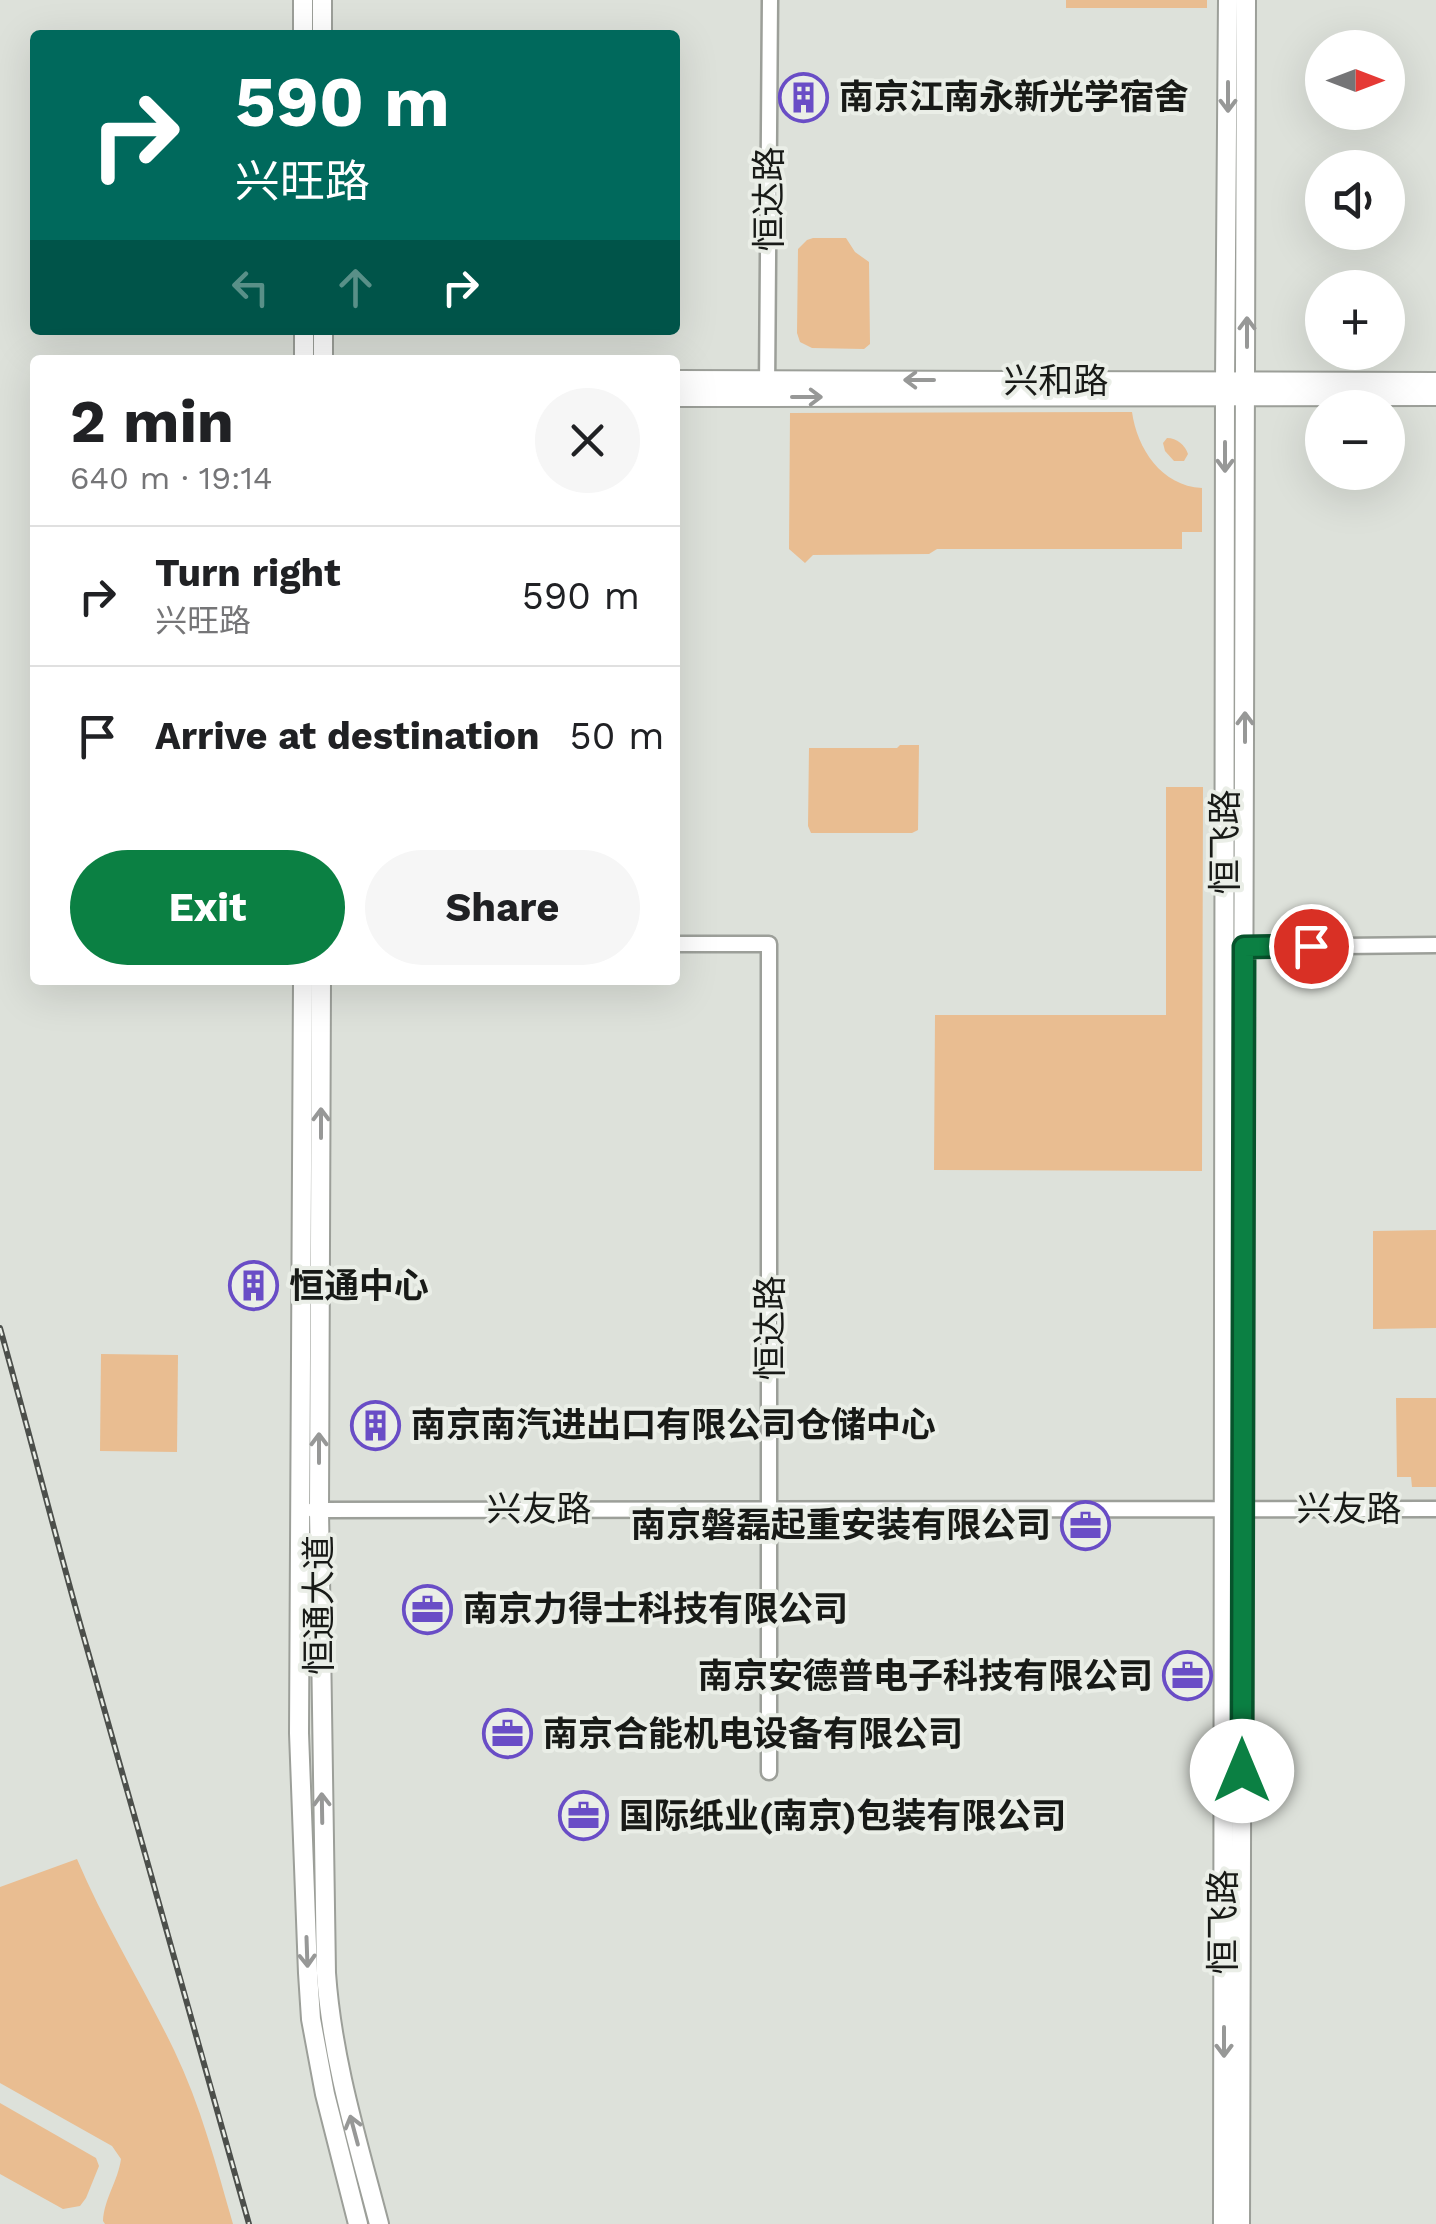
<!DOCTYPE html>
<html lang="en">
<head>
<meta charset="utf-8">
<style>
	:root { --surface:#fff; --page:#f6f6f6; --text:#202124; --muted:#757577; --line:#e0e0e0; --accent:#0b8043 }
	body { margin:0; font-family:"Work Sans","Noto Sans SC",sans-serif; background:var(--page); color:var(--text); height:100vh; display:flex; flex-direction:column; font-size:38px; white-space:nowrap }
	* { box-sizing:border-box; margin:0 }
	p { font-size:32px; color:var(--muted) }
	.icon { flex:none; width:55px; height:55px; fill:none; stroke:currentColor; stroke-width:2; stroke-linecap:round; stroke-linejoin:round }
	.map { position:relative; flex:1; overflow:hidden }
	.drawer { position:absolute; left:30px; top:355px; width:650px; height:630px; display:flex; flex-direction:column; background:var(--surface); border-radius:10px; box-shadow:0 10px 40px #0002 }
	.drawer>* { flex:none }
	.banner { position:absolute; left:30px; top:30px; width:650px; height:305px; border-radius:10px; box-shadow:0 10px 40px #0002; background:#00695c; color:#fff; overflow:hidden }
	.needle { width:65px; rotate:90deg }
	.tools { position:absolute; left:1305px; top:30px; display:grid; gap:20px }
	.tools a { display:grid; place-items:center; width:100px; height:100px; border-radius:50%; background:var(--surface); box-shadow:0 10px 40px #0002; font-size:50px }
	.pin { position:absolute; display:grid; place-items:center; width:85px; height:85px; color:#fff; margin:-42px; border:5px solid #fff; border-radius:50%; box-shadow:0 2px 10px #0007 }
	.me { position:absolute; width:110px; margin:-55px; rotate:0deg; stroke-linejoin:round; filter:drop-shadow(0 0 8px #0008) }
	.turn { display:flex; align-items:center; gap:35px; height:210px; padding:0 40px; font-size:45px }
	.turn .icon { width:130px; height:130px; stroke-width:2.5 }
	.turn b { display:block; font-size:70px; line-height:85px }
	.lanes { display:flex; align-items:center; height:95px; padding:0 40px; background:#0003; justify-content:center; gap:50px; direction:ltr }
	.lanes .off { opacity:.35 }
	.round { display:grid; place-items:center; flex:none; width:105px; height:105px; border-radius:52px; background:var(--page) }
	.headline { display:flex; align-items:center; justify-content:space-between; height:170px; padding:0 40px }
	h1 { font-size:60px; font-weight:700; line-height:75px }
	.primary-button { display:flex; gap:20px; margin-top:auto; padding:20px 40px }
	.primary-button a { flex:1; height:115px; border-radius:60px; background:var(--accent); color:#fff; font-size:40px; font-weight:700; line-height:115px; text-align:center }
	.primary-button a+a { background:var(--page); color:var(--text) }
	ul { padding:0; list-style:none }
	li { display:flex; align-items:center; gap:30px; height:140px; padding:0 40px; border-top:2px solid var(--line) }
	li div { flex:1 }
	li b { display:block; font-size:38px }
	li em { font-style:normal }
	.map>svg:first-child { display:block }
	.green { fill:#e9bd91 }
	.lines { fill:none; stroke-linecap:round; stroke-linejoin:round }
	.minor-casing { stroke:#9c9f99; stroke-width:19 }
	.major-casing { stroke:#9c9f99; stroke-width:22 }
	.minor { stroke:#fff; stroke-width:14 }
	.major { stroke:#fff; stroke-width:18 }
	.rail-casing { stroke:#4c4f4b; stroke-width:6 }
	.rail { stroke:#eaeee7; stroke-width:2.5; stroke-dasharray:8; stroke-linecap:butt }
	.oneway { stroke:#979897 }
	.route-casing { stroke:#07532c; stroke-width:25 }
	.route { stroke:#0b8043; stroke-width:18 }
	.labels { text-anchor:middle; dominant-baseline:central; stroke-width:8; stroke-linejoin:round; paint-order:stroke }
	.poi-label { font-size:35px; font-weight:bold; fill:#181a17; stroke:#eaeee7; text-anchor:start }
	.street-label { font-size:35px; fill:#181a17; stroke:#eaeee7 }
</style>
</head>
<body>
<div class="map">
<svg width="1436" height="2224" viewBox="0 0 1436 2224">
	<rect width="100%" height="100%" fill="#dde1da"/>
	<!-- green -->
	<g class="green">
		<rect x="1066" y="0" width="141" height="8"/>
		<polygon points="813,238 846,238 855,252 869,262 870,344 864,349 812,348 800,342 797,333 798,249 807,240"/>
		<path d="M1132 412C1137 448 1161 486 1202 488V532H1182V549H937L929 554 813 555 805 563 789 549 790 413Z"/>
		<path d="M1167 438C1177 438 1185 445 1188 454L1184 461H1174L1165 451 1163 443Z"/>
		<polygon points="900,745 919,745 918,830 912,833 811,833 808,826 809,748 897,748"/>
		<polygon points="1166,787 1203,787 1202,1171 934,1170 935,1015 1166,1015"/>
		<polygon points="1436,1230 1436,1328 1373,1329 1373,1231"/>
		<polygon points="101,1354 178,1355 177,1452 100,1451"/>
		<polygon points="1396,1398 1436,1398 1436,1487 1412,1487 1411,1477 1397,1477"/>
		<path d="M77 1859C105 1925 143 1986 174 2050 201 2106 216 2165 233 2224H105L103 2221C104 2199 118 2181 121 2159L112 2146 0 2083V1887Z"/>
		<polygon points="0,2103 96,2158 99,2166 86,2198 80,2206 63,2209 0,2174"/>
	</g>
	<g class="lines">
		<defs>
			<g id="minor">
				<polyline points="767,389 770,0"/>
				<polyline points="675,944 769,944 769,1772"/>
				<polyline points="1236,947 1436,945"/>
				<polyline points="313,1510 1436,1509"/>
			</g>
			<g id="major">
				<polyline points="303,0 303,35"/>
				<polyline points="322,0 322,35"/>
				<polyline points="304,330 304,360"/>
				<polyline points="323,330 323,360"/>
				<polyline points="675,380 1436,382"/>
				<polyline points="675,397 1436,396"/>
				<polyline points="303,980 299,1733 308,1973 311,2019 325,2094 358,2224"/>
				<path d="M321 980 319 1510 326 1973C332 2059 357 2140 379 2224"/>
				<polyline points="1223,2224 1225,382 1228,0"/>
				<polyline points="1240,2224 1246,0"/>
			</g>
		</defs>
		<!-- minor casing -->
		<use href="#minor" class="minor-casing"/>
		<!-- major casing -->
		<use href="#major" class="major-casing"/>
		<!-- minor -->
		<use href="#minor" class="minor"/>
		<!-- major -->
		<use href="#major" class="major"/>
		<defs>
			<path id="rail" d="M0 1328C28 1427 53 1528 81 1627 137 1826 194 2025 249 2224"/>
		</defs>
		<!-- rail casing -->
		<use href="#rail" class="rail-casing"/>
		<!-- rail -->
		<use href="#rail" class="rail"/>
	</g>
	<!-- one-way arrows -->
	<defs><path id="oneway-shaft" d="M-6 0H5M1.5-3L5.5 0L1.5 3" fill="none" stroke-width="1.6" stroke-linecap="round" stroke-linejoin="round" transform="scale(2.5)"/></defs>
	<g class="oneway">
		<use href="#oneway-shaft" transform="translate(1228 97) rotate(90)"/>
		<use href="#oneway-shaft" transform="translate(1247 332) rotate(-90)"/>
		<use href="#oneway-shaft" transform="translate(919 380) rotate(-180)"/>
		<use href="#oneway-shaft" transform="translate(807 397)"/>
		<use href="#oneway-shaft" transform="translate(1225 457) rotate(90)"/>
		<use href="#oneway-shaft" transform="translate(1245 727) rotate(-90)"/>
		<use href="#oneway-shaft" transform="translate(321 1123) rotate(-90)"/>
		<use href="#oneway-shaft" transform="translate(319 1448) rotate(-90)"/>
		<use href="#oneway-shaft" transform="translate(322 1808) rotate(-91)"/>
		<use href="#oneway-shaft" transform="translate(307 1952) rotate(88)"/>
		<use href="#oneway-shaft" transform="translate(1224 2042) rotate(90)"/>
		<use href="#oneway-shaft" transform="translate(354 2130) rotate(-105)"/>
	</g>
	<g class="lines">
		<defs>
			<polyline id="route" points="1242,1771 1244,947 1311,946"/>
		</defs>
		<!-- route casing -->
		<use href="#route" class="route-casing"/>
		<!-- route -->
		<use href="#route" class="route"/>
	</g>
	<!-- icons -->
	<defs>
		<symbol id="building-ring" viewBox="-11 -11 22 22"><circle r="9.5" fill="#eaeee7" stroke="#694dc6" stroke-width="1.5"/><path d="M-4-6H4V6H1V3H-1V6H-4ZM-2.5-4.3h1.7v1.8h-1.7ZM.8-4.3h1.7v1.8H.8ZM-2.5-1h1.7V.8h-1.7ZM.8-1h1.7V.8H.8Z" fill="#694dc6"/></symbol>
		<symbol id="office-ring" viewBox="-11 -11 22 22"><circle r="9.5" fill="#eaeee7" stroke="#694dc6" stroke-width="1.5"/><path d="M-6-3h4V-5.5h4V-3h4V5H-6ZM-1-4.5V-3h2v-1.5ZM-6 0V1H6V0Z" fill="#694dc6"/></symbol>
	</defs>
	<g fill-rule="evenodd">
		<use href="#building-ring" x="776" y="70" width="55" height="55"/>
		<use href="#building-ring" x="226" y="1258" width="55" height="55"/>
		<use href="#building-ring" x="348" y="1398" width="55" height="55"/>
		<use href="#office-ring" x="1058" y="1498" width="55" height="55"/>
		<use href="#office-ring" x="400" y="1582" width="55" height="55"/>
		<use href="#office-ring" x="1160" y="1648" width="55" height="55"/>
		<use href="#office-ring" x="480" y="1706" width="55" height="55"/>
		<use href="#office-ring" x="556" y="1788" width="55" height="55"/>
	</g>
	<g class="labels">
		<!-- poi labels -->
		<g class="poi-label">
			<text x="839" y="97">南京江南永新光学宿舍</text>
			<text x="289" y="1286">恒通中心</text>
			<text x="411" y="1425">南京南汽进出口有限公司仓储中心</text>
			<text x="1051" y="1525" text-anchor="end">南京磐磊起重安装有限公司</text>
			<text x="463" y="1609">南京力得士科技有限公司</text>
			<text x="1153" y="1676" text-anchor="end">南京安德普电子科技有限公司</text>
			<text x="543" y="1734">南京合能机电设备有限公司</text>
			<text x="619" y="1816">国际纸业(南京)包装有限公司</text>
		</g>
		<!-- street labels -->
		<g class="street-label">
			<text transform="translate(769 199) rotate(-90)">恒达路</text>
			<text x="1056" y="381">兴和路</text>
			<text transform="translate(1225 842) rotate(-90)">恒飞路</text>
			<text transform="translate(770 1328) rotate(-90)">恒达路</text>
			<text x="539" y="1509">兴友路</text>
			<text x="1349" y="1509">兴友路</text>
			<text transform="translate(319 1605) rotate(-90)">恒通大道</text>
			<text transform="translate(1223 1922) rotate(-90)">恒飞路</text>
		</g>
	</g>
</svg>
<div class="tools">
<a><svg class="needle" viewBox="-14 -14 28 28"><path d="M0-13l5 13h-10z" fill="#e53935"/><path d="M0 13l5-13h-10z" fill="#757577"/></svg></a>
<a><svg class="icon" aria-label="sound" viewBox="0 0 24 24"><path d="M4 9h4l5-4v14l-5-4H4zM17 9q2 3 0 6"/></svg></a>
<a>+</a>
<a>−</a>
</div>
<div class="pin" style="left:1311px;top:946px;background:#d93025"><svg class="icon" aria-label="arrive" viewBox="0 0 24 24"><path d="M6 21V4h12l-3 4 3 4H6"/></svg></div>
<svg class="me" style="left:1242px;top:1771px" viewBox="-20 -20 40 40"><circle r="19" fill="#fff"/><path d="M0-13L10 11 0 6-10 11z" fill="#0b8043"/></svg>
<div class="banner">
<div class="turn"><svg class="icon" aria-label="right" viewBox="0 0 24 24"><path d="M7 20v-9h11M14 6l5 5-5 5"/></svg><div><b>590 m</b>兴旺路</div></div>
<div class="lanes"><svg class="icon off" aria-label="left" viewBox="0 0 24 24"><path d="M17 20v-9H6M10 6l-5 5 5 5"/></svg><svg class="icon off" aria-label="ahead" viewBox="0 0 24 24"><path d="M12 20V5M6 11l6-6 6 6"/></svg><svg class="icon" aria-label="right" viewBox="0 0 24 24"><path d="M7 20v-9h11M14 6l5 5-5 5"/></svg></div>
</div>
<section class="drawer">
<div class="headline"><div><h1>2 min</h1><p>640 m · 19:14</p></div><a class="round"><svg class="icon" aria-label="close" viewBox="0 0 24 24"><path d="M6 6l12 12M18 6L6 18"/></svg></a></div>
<ul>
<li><svg class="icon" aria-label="right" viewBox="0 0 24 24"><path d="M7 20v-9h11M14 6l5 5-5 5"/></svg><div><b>Turn right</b><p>兴旺路</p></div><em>590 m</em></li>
<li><svg class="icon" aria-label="arrive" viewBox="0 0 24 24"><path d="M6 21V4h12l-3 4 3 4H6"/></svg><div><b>Arrive at destination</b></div><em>50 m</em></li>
</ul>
<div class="primary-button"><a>Exit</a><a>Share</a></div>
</section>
</div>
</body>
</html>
